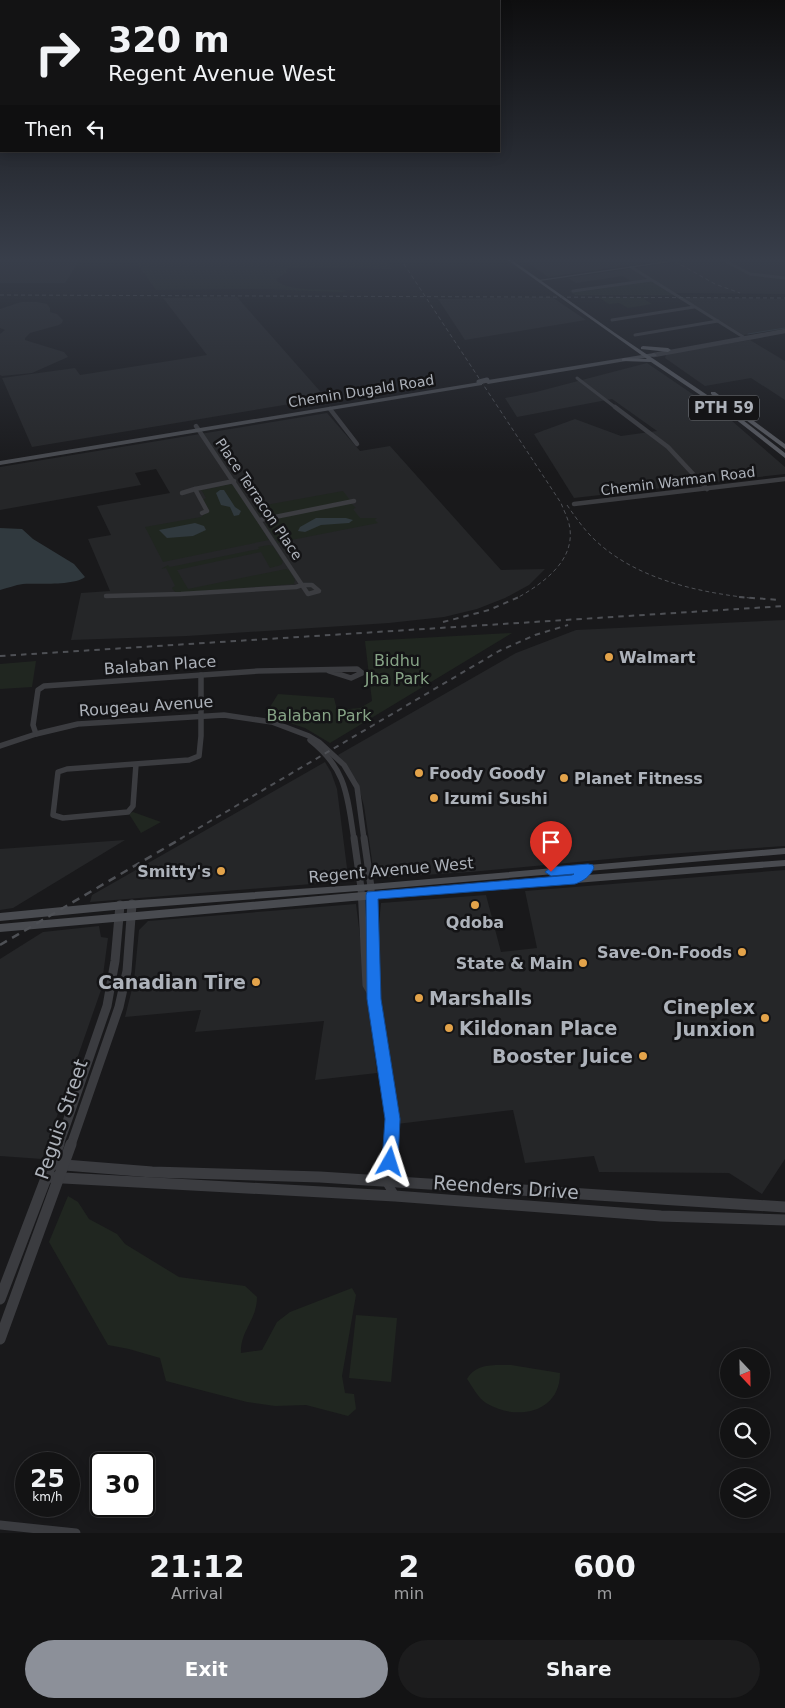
<!DOCTYPE html>
<html lang="en">
<head>
<meta charset="utf-8">
<style>
	:root { --surface:#131314; --page:#1c1c1d; --text:#f1f3f6; --muted:#9d9ea0; --line:#323234; --accent:#8c9099 }
	body { margin:0; font-family:"DejaVu Sans",sans-serif; background:var(--page); color:var(--text); height:100vh; display:flex; flex-direction:column; font-size:19px; white-space:nowrap }
	* { box-sizing:border-box; margin:0 }
	p { font-size:16px; color:var(--muted) }
	.icon { flex:none; width:28px; height:28px; fill:none; stroke:currentColor; stroke-width:2; stroke-linecap:round; stroke-linejoin:round }
	.map { position:relative; height:1533px; overflow:hidden }
	.panel { display:flex; flex-direction:column; background:var(--surface); flex:1 }
	.panel>* { flex:none }
	.banner { position:absolute; left:0px; top:0px; width:500px; height:152px; box-shadow:0 2px 12px #0003,0 0 0 1px var(--line); background:#131314; color:var(--text); overflow:hidden }
	.needle { width:32px; rotate:158deg }
	.buttons { position:absolute; left:720px; top:1348px; display:grid; gap:10px }
	.buttons a { display:grid; place-items:center; width:50px; height:50px; border-radius:50%; background:var(--surface); box-shadow:0 2px 12px #0003,0 0 0 1px var(--line); font-size:25px }
	.speed { position:absolute; left:15px; top:1452px; display:flex; gap:10px; font-size:25px; font-weight:700; text-align:center }
	.speed>* { display:grid; place-content:center; width:65px; height:65px; border-radius:50%; background:var(--surface); box-shadow:0 2px 12px #0003,0 0 0 1px var(--line); line-height:1 }
	.speed small { font-size:12px; font-weight:400 }
	.speed .limit { border:2px solid #111; border-radius:8px; background:#fff; color:#111 }
	.pin { position:absolute; display:grid; place-items:center; width:42px; height:42px; color:#fff; margin:-51px -21px; border-radius:50% 50% 50% 0; rotate:-45deg; box-shadow:0 0 5px #0007 }
	.pin .icon { rotate:45deg }
	.me { position:absolute; width:55px; margin:-28px; rotate:6deg; stroke-linejoin:round; filter:drop-shadow(0 0 4px #0008) }
	.turn { display:flex; align-items:center; gap:18px; height:105px; padding:0 25px; font-size:22px }
	.turn .icon { width:65px; height:65px; stroke-width:2.5 }
	.turn b { display:block; font-size:35px; line-height:42px }
	.then { display:flex; align-items:center; height:48px; padding:0 25px; background:#0003; gap:10px; font-size:19px }
	.eta { display:flex; justify-content:space-evenly; align-items:center; height:85px; text-align:center }
	.eta b { font-size:30px; font-weight:600; line-height:35px }
	.primary-button { display:flex; gap:10px; margin-top:auto; padding:10px 25px }
	.primary-button a { flex:1; height:58px; border-radius:30px; background:var(--accent); color:#fff; font-size:20px; font-weight:600; line-height:58px; text-align:center }
	.primary-button a+a { background:var(--page); color:var(--text) }
	.map>svg:first-child { display:block }
	.built { fill:#252628 }
	.green { fill:#202620 }
	.water { fill:#30393e }
	.lines { fill:none; stroke-linecap:round; stroke-linejoin:round }
	.stream { stroke:#30393e; stroke-width:1 }
	.minor-far4 { stroke:#3b3c40; stroke-width:3 }
	.minor-far3 { stroke:#3b3c40; stroke-width:4.5 }
	.minor-far2 { stroke:#3b3c40; stroke-width:5.5 }
	.minor-far1 { stroke:#3b3c40; stroke-width:7 }
	.minor { stroke:#3b3c40; stroke-width:9 }
	.tertiary-far2 { stroke:#3b3c40; stroke-width:4.5 }
	.tertiary-far1 { stroke:#3b3c40; stroke-width:9 }
	.tertiary { stroke:#3b3c40; stroke-width:11 }
	.secondary { fill:#494b50; fill-rule:evenodd }
	.primary { fill:#57595f; fill-rule:evenodd }
	.rail-far2 { stroke:#4e5055; stroke-width:1; stroke-dasharray:4 3; stroke-linecap:butt }
	.rail-far1 { stroke:#4e5055; stroke-width:2; stroke-dasharray:5.5 5; stroke-linecap:butt }
	.rail { stroke:#4e5055; stroke-width:2.5; stroke-dasharray:8 6; stroke-linecap:butt }
	.secondary-bridge { stroke:#494b50; stroke-width:5 }
	.route { fill:#1a73e8; stroke:#114b97 }
	.poi-dot { fill:#e3a34a; stroke:#141416; stroke-width:2 }
	.labels { text-anchor:middle; dominant-baseline:central; stroke-width:5; stroke-linejoin:round; paint-order:stroke }
	.far-street-label { font-size:14px; fill:#adb2ba; stroke:#141416 }
	.shield { fill:#141416; stroke:#7f8389; stroke-width:1 }
	.shield-label { font-size:15px; font-weight:bold; fill:#adb2ba }
	.poi-label { font-size:16px; font-weight:bold; fill:#adb2ba; stroke:#141416; text-anchor:start }
	.park-label { font-size:16px; fill:#86a386; stroke:#141416 }
	.street-label { font-size:16px; fill:#adb2ba; stroke:#141416 }
	.near-poi-label { font-size:19px; font-weight:bold; fill:#adb2ba; stroke:#141416; text-anchor:end }
	.near-street-label { font-size:19px; fill:#adb2ba; stroke:#141416 }
</style>
</head>
<body>
<div class="map">
<svg width="785" height="1533" viewBox="0 0 785 1533">
	<rect width="100%" height="100%" fill="#19191b"/>
	<!-- built -->
	<g class="built">
		<polygon points="0,258 81,258 65,283 0,283"/>
		<polygon points="521,258 679,258 548,277"/>
		<polygon points="704,258 785,258 785,294 675,293 632,282 623,276 576,283 568,278"/>
		<polygon points="237,297 326,398 32,447 2,378 75,368 80,375 207,355 163,298"/>
		<polygon points="552,297 586,320 465,340 438,299"/>
		<polygon points="681,297 785,299 785,329 743,335"/>
		<polygon points="21,302 37,302 47,304 50,308 50,312 57,314 63,320 62,323 59,325 30,333 25,338 25,340 64,352 68,357 32,373 2,376 0,375 0,334 5,330 0,328 0,309"/>
		<polygon points="750,340 785,361 785,400 751,378 705,386 665,358 666,355 670,353"/>
		<polygon points="647,363 732,421 785,467 785,474 574,498 534,434 575,419 621,436 657,431 612,399 517,417 505,398 536,392"/>
		<polygon points="327,413 360,451 390,446 501,570 545,569 529,585 505,598 477,609 444,617 389,623 187,636 71,640 81,593 110,591 88,539 111,535 97,506 170,493 156,469 135,473 141,485 0,510 0,467"/>
		<polygon points="785,620 785,846 652,855 470,872 378,878 374,874 364,806 357,781 338,755 516,653 576,630"/>
		<polygon points="325,762 331,772 337,789 348,876 343,876 336,882 90,902 92,895"/>
		<polygon points="125,840 13,908 0,910 0,849"/>
		<polygon points="785,870 785,1159 762,1194 729,1173 599,1172 594,1156 525,1163 513,1110 397,1124 375,965 381,903 486,895 501,952 537,948 525,891"/>
		<polygon points="356,904 377,1073 315,1080 324,1021 195,1032 201,1010 125,1017 134,981 139,930 148,921"/>
		<polygon points="99,926 101,937 108,938 101,990 42,1159 0,1156 0,959 43,932"/>
	</g>
	<!-- green -->
	<g class="green">
		<path d="M133 258H384L392 269 295 268H288L286 273 276 279C284 293 332 288 347 291L341 292 260 289 156 290Z"/>
		<polygon points="651,281 673,295 575,295 569,291 584,289 586,291"/>
		<polygon points="598,297 654,297 644,299 652,304 628,308 619,303 609,304"/>
		<polygon points="230,484 234,485 269,540 163,562 145,527 201,517 208,511 203,500 206,498 202,491 199,491"/>
		<polygon points="343,491 350,500 267,517 260,515 255,507"/>
		<polygon points="351,503 356,508 353,509 360,518 377,518 375,520 378,523 291,540 292,542 278,543 266,524 268,520"/>
		<polygon points="269,545 273,546 283,562 281,565 270,568 261,552 177,570 188,589 286,569 289,570 295,580 294,584 177,593 173,590 172,588 175,586 166,568 161,569 168,565 170,567 259,549 258,547"/>
		<polygon points="512,633 330,743 305,728 265,715 278,694 334,698 337,710 360,708 372,701 365,641"/>
		<polygon points="36,661 32,687 0,689 0,664"/>
		<polygon points="133,812 161,822 141,833 129,814"/>
		<path d="M68 1196 78 1202 89 1219 117 1234 125 1244 179 1277 245 1286 257 1297C257 1320 240 1331 241 1353L262 1350 277 1322 290 1312 352 1288 356 1295 342 1376 345 1393 354 1394 356 1409 348 1416 306 1405 275 1406 247 1402 166 1381 160 1358 129 1349 108 1345 49 1242Z"/>
		<polygon points="356,1315 397,1318 391,1382 349,1378"/>
		<path d="M511 1365 560 1373C560 1414 515 1421 486 1403 478 1398 472 1386 467 1379 476 1363 494 1365 511 1365Z"/>
	</g>
	<!-- water -->
	<g class="water">
		<polygon points="220,490 224,490 235,507 241,511 239,515 234,516 230,507 221,505 216,493"/>
		<polygon points="316,518 346,518 353,520 349,523 321,525 305,532 298,531 300,527"/>
		<polygon points="195,523 204,526 206,530 193,536 167,538 159,530"/>
		<path d="M0 528 22 529 33 539 74 564 85 577C73 586 39 583 23 584 15 585 8 588 0 590Z"/>
	</g>
	<g class="lines">
		<!-- stream -->
		<polyline class="stream" points="748,334 785,328"/>
		<!-- minor-far4 -->
		<g class="minor-far4">
			<polyline points="720,258 750,274 785,278"/>
			<polyline points="631,267 745,338"/>
			<polyline points="573,291 651,280"/>
			<polyline points="612,320 694,307"/>
			<polyline points="635,335 718,321"/>
			<polyline points="577,378 616,408"/>
		</g>
		<!-- minor-far3 -->
		<g class="minor-far3">
			<polyline points="615,407 668,447 707,489"/>
			<polyline points="330,409 357,444"/>
			<polyline points="196,426 302,585"/>
			<polyline points="182,493 195,489"/>
			<polyline points="574,504 785,479"/>
			<polyline points="202,513 207,511 195,489 234,481"/>
			<polyline points="260,520 354,501"/>
			<polygon points="302,585 312,585 319,591 308,594"/>
			<polyline points="106,596 181,594 296,587 302,585"/>
		</g>
		<!-- minor-far2 -->
		<g class="minor-far2">
			<polyline points="36,734 33,725 38,690 44,686 258,671 357,669 362,673 351,678 329,671"/>
			<path d="M310 740C347 769 347 796 354 839"/>
			<polyline points="0,746 36,734 78,724 224,715 272,722 309,736 319,742 344,765 357,787 364,839"/>
			<polyline points="136,764 133,806 128,812 63,818 53,815 58,772 67,769 189,760 199,756 201,736 201,675"/>
		</g>
		<!-- minor-far1 -->
		<g class="minor-far1">
			<polyline points="354,838 361,888 366,985 373,997"/>
			<polyline points="364,838 371,887 374,999 393,1119 392,1145"/>
		</g>
		<!-- minor -->
		<g class="minor">
			<polyline points="392,1144 386,1181 395,1196"/>
			<polyline points="0,1525 76,1533"/>
		</g>
		<!-- tertiary-far2 -->
		<polyline class="tertiary-far2" points="654,355 785,331"/>
		<!-- tertiary-far1 -->
		<g class="tertiary-far1">
			<polyline points="59,1145 107,1006 115,961 120,905"/>
			<polyline points="71,1145 119,1007 127,971 132,904"/>
		</g>
		<!-- tertiary -->
		<g class="tertiary">
			<polyline points="52,1164 152,1172 320,1177 785,1207"/>
			<polyline points="45,1177 395,1196 661,1216 785,1220"/>
			<polyline points="0,1299 59,1144"/>
			<polyline points="0,1339 71,1144"/>
		</g>
		<!-- secondary -->
		<g class="secondary">
			<polygon points="689,258 697,258 540,281 538,280"/>
			<polygon points="654,353 657,355 656,356 488,384 485,382 488,380"/>
			<polygon points="480,382 482,383 482,385 0,465 0,461"/>
			<polygon points="785,848 785,854 371,890 125,909 0,921 0,913 125,901 371,884"/>
			<polygon points="785,860 785,866 352,901 0,932 0,924 352,893"/>
		</g>
		<!-- primary -->
		<g class="primary">
			<polygon points="505,258 509,258 615,333 734,413 785,453 785,458 730,415 651,362 622,361 622,359 624,358 647,359"/>
			<polygon points="643,346 668,348 671,350 668,352 641,349 641,347"/>
			<polygon points="711,392 715,392 785,444 785,449 711,394"/>
		</g>
		<!-- rail-far2 -->
		<g class="rail-far2">
			<path d="M400 258 561 503C564 511 569 520 570 529 574 562 542 584 517 598"/>
			<polyline points="669,258 715,284 740,293"/>
			<polyline points="0,295 785,298"/>
			<path d="M567 505C576 518 585 531 596 541 637 579 697 592 750 598"/>
		</g>
		<!-- rail-far1 -->
		<g class="rail-far1">
			<polyline points="739,597 780,600"/>
			<polyline points="443,622 489,610 519,597"/>
			<polyline points="0,656 785,606"/>
			<polyline points="180,839 499,651 535,635 568,625"/>
		</g>
		<!-- rail -->
		<polyline class="rail" points="0,945 182,838"/>
		<!-- secondary-bridge -->
		<polyline class="secondary-bridge" points="479,382 487,380"/>
	</g>
	<!-- sky -->
	<linearGradient id="sky" x2="0" y2="1"><stop stop-color="#0e0e0f"/><stop offset="0.55" stop-color="#383e4a"/><stop offset="1" stop-color="#383e4a" stop-opacity="0"/></linearGradient>
	<rect width="785" height="472" fill="url(#sky)"/>
	<!-- route -->
	<path class="route" d="M588 864 593 865 594 868C590 876 584 881 575 884L378 899 381 999 400 1119 398 1162 395 1167 390 1169 384 1167 382 1162 385 1119 367 999 366 895 367 892 572 875 574 874 551 876 545 872 551 867Z"/>
	<!-- markers -->
	<g class="poi-dot">
		<circle cx="609" cy="657" r="5"/>
		<circle cx="419" cy="773" r="5"/>
		<circle cx="564" cy="778" r="5"/>
		<circle cx="434" cy="798" r="5"/>
		<circle cx="221" cy="871" r="5"/>
		<circle cx="475" cy="905" r="5"/>
		<circle cx="742" cy="952" r="5"/>
		<circle cx="583" cy="963" r="5"/>
		<circle cx="256" cy="982" r="5"/>
		<circle cx="419" cy="998" r="5"/>
		<circle cx="765" cy="1018" r="5"/>
		<circle cx="449" cy="1028" r="5"/>
		<circle cx="643" cy="1056" r="5"/>
	</g>
	<g class="labels">
		<!-- far-street labels -->
		<g class="far-street-label">
			<text transform="translate(361 391) rotate(-9)">Chemin Dugald Road</text>
			<text transform="translate(678 481) rotate(-7)">Chemin Warman Road</text>
			<text transform="translate(259 499) rotate(56)">Place Terracon Place</text>
		</g>
		<!-- shield labels -->
		<rect class="shield" x="689" y="395.5" width="70" height="25" rx="4"/>
		<g class="shield-label">
			<text x="724" y="408">PTH 59</text>
		</g>
		<!-- poi labels -->
		<g class="poi-label">
			<text x="619" y="657">Walmart</text>
			<text x="429" y="773">Foody Goody</text>
			<text x="574" y="778">Planet Fitness</text>
			<text x="444" y="798">Izumi Sushi</text>
			<text x="211" y="871" text-anchor="end">Smitty's</text>
			<text x="475" y="922" text-anchor="middle">Qdoba</text>
			<text x="732" y="952" text-anchor="end">Save-On-Foods</text>
			<text x="573" y="963" text-anchor="end">State &amp; Main</text>
		</g>
		<!-- park labels -->
		<g class="park-label">
			<text x="397" y="660">Bidhu<tspan x="397" dy="18">Jha Park</tspan></text>
			<text x="319" y="715">Balaban Park</text>
		</g>
		<!-- street labels -->
		<g class="street-label">
			<text transform="translate(160 665) rotate(-4)">Balaban Place</text>
			<text transform="translate(146 706) rotate(-4)">Rougeau Avenue</text>
			<text transform="translate(391 870) rotate(-5)">Regent Avenue West</text>
		</g>
		<!-- near-poi labels -->
		<g class="near-poi-label">
			<text x="246" y="982">Canadian Tire</text>
			<text x="429" y="998" text-anchor="start">Marshalls</text>
			<text x="755" y="1007">Cineplex<tspan x="755" dy="22">Junxion</tspan></text>
			<text x="459" y="1028" text-anchor="start">Kildonan Place</text>
			<text x="633" y="1056">Booster Juice</text>
		</g>
		<!-- near-street labels -->
		<g class="near-street-label">
			<text transform="translate(61 1119) rotate(-71)">Peguis Street</text>
			<text transform="translate(506 1187) rotate(4)">Reenders Drive</text>
		</g>
	</g>
</svg>
<div class="buttons">
<a><svg class="needle" viewBox="-14 -14 28 28"><path d="M0-13l5 13h-10z" fill="#e53935"/><path d="M0 13l5-13h-10z" fill="#9d9ea0"/></svg></a>
<a><svg class="icon" aria-label="search" viewBox="0 0 24 24"><circle cx="10" cy="10" r="6"/><path d="M15 15l6 6"/></svg></a>
<a><svg class="icon" aria-label="layers" viewBox="0 0 24 24"><path d="M12 4l9 5-9 5-9-5zM3 14l9 5 9-5"/></svg></a>
</div>
<div class="speed"><div>25<small>km/h</small></div><div class="limit">30</div></div>
<div class="pin" style="left:551px;top:872px;background:#d93025"><svg class="icon" aria-label="arrive" viewBox="0 0 24 24"><path d="M6 21V4h12l-3 4 3 4H6"/></svg></div>
<svg class="me" style="left:390px;top:1162px" viewBox="-20 -20 40 40"><path d="M0-17L14 15 0 8-14 15z" fill="#1a73e8" stroke="#fff" stroke-width="4"/></svg>
<div class="banner">
<div class="turn"><svg class="icon" aria-label="right" viewBox="0 0 24 24"><path d="M7 20v-9h11M14 6l5 5-5 5"/></svg><div><b>320 m</b>Regent Avenue West</div></div>
<div class="then">Then<svg class="icon" aria-label="left" viewBox="0 0 24 24"><path d="M17 20v-9H6M10 6l-5 5 5 5"/></svg></div>
</div>
</div>
<section class="panel">
<div class="eta">
<div><b>21:12</b><p>Arrival</p></div>
<div><b>2</b><p>min</p></div>
<div><b>600</b><p>m</p></div>
</div>
<div class="primary-button"><a>Exit</a><a>Share</a></div>
</section>
</body>
</html>
